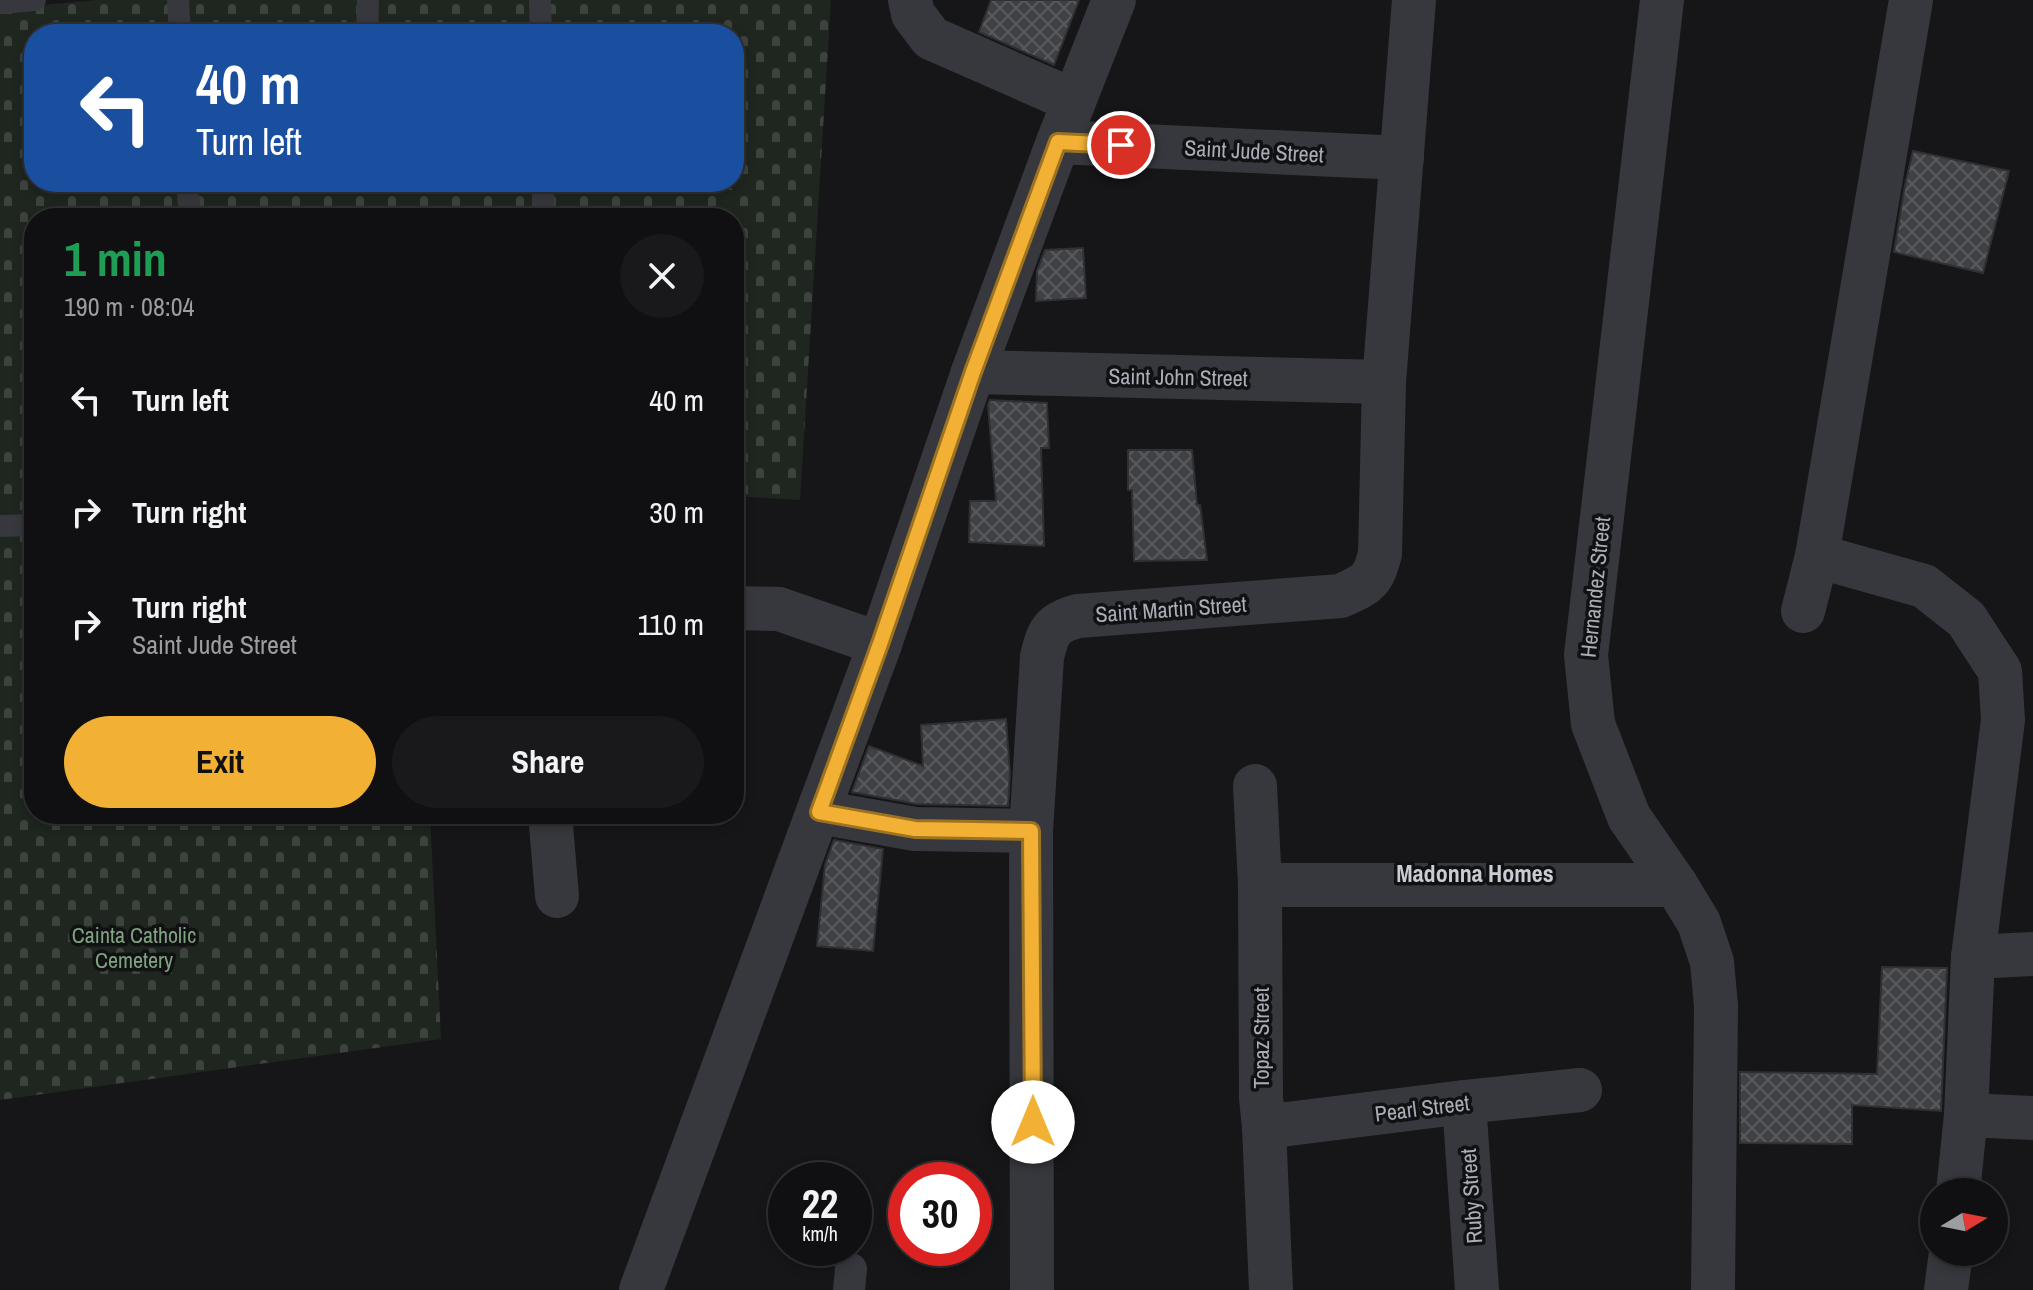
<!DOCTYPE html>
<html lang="en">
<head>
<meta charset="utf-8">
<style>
	:root { --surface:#101012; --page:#19191b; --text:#f1f3f6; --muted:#9c9d9f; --line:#303032; --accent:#f2b134 }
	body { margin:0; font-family:"Archivo Narrow",sans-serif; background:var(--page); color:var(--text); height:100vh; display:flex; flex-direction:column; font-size:30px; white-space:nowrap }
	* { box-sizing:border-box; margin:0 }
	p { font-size:26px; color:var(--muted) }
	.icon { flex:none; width:44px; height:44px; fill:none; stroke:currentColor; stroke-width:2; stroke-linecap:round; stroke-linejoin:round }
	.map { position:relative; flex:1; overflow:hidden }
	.details { position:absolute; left:24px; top:208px; width:720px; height:616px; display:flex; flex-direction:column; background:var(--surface); border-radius:32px; box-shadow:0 4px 12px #0003,0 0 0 2px var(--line) }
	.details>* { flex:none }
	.hud { position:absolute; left:24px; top:24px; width:720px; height:168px; border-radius:32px; box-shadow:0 4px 12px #0003,0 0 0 2px var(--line); background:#1a4fa0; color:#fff; overflow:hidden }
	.needle { width:52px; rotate:80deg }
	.controls { position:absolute; left:1920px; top:1178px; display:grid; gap:16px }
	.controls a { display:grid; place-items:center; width:88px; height:88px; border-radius:50%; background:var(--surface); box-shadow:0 4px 12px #0003,0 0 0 2px var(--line); font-size:40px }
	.speed { position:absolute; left:768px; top:1162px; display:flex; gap:16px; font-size:40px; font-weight:700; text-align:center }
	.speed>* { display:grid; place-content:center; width:104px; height:104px; border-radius:50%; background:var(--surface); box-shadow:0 4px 12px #0003,0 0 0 2px var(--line); line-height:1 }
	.speed small { font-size:20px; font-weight:400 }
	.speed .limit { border:12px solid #d22; background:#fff; color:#111 }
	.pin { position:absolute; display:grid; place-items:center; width:68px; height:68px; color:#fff; margin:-34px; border:4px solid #fff; border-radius:50%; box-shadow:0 2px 8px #0007 }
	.me { position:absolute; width:88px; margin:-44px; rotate:0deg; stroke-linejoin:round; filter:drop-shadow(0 0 6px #0008) }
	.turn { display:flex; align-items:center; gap:28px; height:168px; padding:0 40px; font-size:36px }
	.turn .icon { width:104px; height:104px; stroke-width:2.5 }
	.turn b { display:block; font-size:56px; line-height:68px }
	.round { display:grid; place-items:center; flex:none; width:84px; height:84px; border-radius:42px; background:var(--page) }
	.headline { display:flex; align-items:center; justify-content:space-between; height:136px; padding:0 40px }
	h1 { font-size:48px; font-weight:700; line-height:60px; color:#1e9e55 }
	.action { display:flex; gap:16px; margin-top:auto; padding:16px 40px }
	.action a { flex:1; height:92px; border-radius:48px; background:var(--accent); color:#111; font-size:32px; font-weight:700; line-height:92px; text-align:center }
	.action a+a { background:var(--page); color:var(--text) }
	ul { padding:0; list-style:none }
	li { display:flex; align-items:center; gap:24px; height:112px; padding:0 40px }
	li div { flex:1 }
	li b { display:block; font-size:30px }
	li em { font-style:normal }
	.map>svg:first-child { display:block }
	.cemetery { fill:url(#cemetery-stones); fill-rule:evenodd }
	.building { fill:url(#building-cross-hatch); stroke:#303034; stroke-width:2 }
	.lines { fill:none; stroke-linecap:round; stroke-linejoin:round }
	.service { stroke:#37383d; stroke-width:22 }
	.pedestrian { stroke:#37383d; stroke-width:32 }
	.minor { stroke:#37383d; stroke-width:44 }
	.route-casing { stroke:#9d7322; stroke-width:20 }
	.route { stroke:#f2b134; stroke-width:14 }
	.labels { text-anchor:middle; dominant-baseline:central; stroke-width:7; stroke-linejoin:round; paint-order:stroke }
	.street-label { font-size:22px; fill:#a8adb8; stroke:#111113 }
	.park-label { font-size:22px; fill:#7fa381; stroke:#111113 }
	.neighbourhood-label { font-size:24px; font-weight:bold; fill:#c9ccd4; stroke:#111113 }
</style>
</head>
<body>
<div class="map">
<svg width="2033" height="1290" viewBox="0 0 2033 1290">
	<defs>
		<pattern id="cemetery-stones" width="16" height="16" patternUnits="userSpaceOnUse" patternTransform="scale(2)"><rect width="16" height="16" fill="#1e261f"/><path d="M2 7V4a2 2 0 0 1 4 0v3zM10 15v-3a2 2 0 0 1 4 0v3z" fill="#3c433d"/></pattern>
		<pattern id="building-cross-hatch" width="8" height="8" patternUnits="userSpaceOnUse" patternTransform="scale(2)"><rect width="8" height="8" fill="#404145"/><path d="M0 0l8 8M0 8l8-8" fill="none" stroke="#595a5e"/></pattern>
	</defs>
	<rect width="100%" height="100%" fill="#161618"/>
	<!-- cemetery -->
	<path class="cemetery" d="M97 0H831L800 500 734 496V218H34V814H430L441 1039 0 1100V9ZM34 34H734V182H34Z"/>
	<!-- building -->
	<g class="building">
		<polygon points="991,0 1079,0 1054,65 979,32"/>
		<polygon points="1913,151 2009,171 1983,273 1894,252 1905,185"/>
		<polygon points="1083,248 1086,298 1036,301 1037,271 1045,250"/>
		<polygon points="990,400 1047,403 1049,448 1041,448 1044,546 969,542 970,501 996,501 988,405"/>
		<polygon points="1128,450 1192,450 1197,505 1200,505 1207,560 1134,561 1132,490 1128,490"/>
		<polygon points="1006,719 1010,773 1008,806 917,804 852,792 869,746 923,766 921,725"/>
		<polygon points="834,840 883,849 873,951 817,946 825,865"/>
		<polygon points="1882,967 1947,968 1941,1111 1852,1105 1852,1144 1740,1143 1740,1072 1877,1074"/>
	</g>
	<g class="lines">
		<!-- service -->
		<g class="service">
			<polyline points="178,0 180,34"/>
			<polyline points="540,0 541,34"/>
			<polyline points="0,3 35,0"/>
			<polyline points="367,34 368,0"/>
			<polyline points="187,182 190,218"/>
			<polyline points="543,182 543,218"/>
			<polyline points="0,526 34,525"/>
		</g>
		<!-- pedestrian -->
		<polyline class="pedestrian" points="849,1290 851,1269"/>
		<!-- minor -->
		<g class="minor">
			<polyline points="910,0 913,14 931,38 1074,101"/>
			<polyline points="1662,0 1586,655 1593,724 1629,817 1676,885 1699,923 1712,962 1716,1006 1713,1290"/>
			<polyline points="1058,142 1402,158"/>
			<polyline points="973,372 1384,382"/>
			<polyline points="1817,556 1924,586 1966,619 2000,671 2003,720 1973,957 1966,1115 1958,1192"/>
			<polyline points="734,608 779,609 880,644"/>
			<polyline points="1803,611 1817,556 1911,0"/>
			<polyline points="1255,786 1260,885 1261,1098 1264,1127 1271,1290"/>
			<polyline points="819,812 915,829 1031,831"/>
			<polyline points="550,814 557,896"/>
			<polyline points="1260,885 1676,885"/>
			<polyline points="1973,957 2033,954"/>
			<polyline points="1464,1102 1477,1290"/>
			<polyline points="1966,1115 2033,1118"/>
			<polyline points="1264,1127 1464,1102 1580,1090"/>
			<polyline points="641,1290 880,644 973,372 1058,142 1114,0"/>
			<path d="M1032 1290 1031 831 1042 657C1048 631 1052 623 1078 616L1341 596C1368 583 1372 583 1380 554L1384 382 1414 0"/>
			<polyline points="1946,1290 1951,1252"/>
		</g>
	</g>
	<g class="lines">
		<defs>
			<polyline id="route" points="1033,1122 1031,831 915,829 819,812 880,644 973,372 1058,142 1121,145"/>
		</defs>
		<!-- route casing -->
		<use href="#route" class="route-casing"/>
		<!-- route -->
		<use href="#route" class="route"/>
	</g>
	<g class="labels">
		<!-- street labels -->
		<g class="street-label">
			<text transform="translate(1254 151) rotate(3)">Saint Jude Street</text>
			<text transform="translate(1178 377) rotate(1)">Saint John Street</text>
			<text transform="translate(1595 587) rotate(-84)">Hernandez Street</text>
			<text transform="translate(1171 609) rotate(-4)">Saint Martin Street</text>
			<text transform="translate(1261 1038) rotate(-90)">Topaz Street</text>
			<text transform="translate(1422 1108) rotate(-7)">Pearl Street</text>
			<text transform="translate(1471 1196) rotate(-94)">Ruby Street</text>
		</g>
		<!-- park labels -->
		<g class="park-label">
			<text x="134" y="935">Cainta Catholic<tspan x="134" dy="25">Cemetery</tspan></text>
		</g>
		<!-- neighbourhood labels -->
		<g class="neighbourhood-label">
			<text x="1475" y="873">Madonna Homes</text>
		</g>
	</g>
</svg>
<div class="controls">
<a><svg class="needle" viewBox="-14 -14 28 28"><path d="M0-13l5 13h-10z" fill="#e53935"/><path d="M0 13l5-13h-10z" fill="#9c9d9f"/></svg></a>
</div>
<div class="speed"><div>22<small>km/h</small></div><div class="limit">30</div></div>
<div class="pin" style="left:1121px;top:145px;background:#d93025"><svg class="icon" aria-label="arrive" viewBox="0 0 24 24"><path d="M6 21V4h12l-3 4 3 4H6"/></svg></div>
<svg class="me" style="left:1033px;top:1122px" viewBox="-20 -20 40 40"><circle r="19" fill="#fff"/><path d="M0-13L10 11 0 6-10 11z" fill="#f2b134"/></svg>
<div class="hud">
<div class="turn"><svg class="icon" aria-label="left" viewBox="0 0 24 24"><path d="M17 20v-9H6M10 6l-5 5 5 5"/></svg><div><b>40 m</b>Turn left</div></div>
</div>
<section class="details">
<div class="headline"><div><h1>1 min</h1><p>190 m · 08:04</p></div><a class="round"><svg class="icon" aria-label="close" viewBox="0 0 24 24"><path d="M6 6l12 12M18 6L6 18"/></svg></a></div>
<ul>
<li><svg class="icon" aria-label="left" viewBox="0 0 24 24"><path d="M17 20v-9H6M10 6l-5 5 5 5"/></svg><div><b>Turn left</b></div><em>40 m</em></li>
<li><svg class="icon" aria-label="right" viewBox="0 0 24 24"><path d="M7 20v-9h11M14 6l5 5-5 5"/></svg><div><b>Turn right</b></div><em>30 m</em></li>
<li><svg class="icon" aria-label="right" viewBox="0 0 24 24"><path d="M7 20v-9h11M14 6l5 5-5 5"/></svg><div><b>Turn right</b><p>Saint Jude Street</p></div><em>110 m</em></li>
</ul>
<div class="action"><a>Exit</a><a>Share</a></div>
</section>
</div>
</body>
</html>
